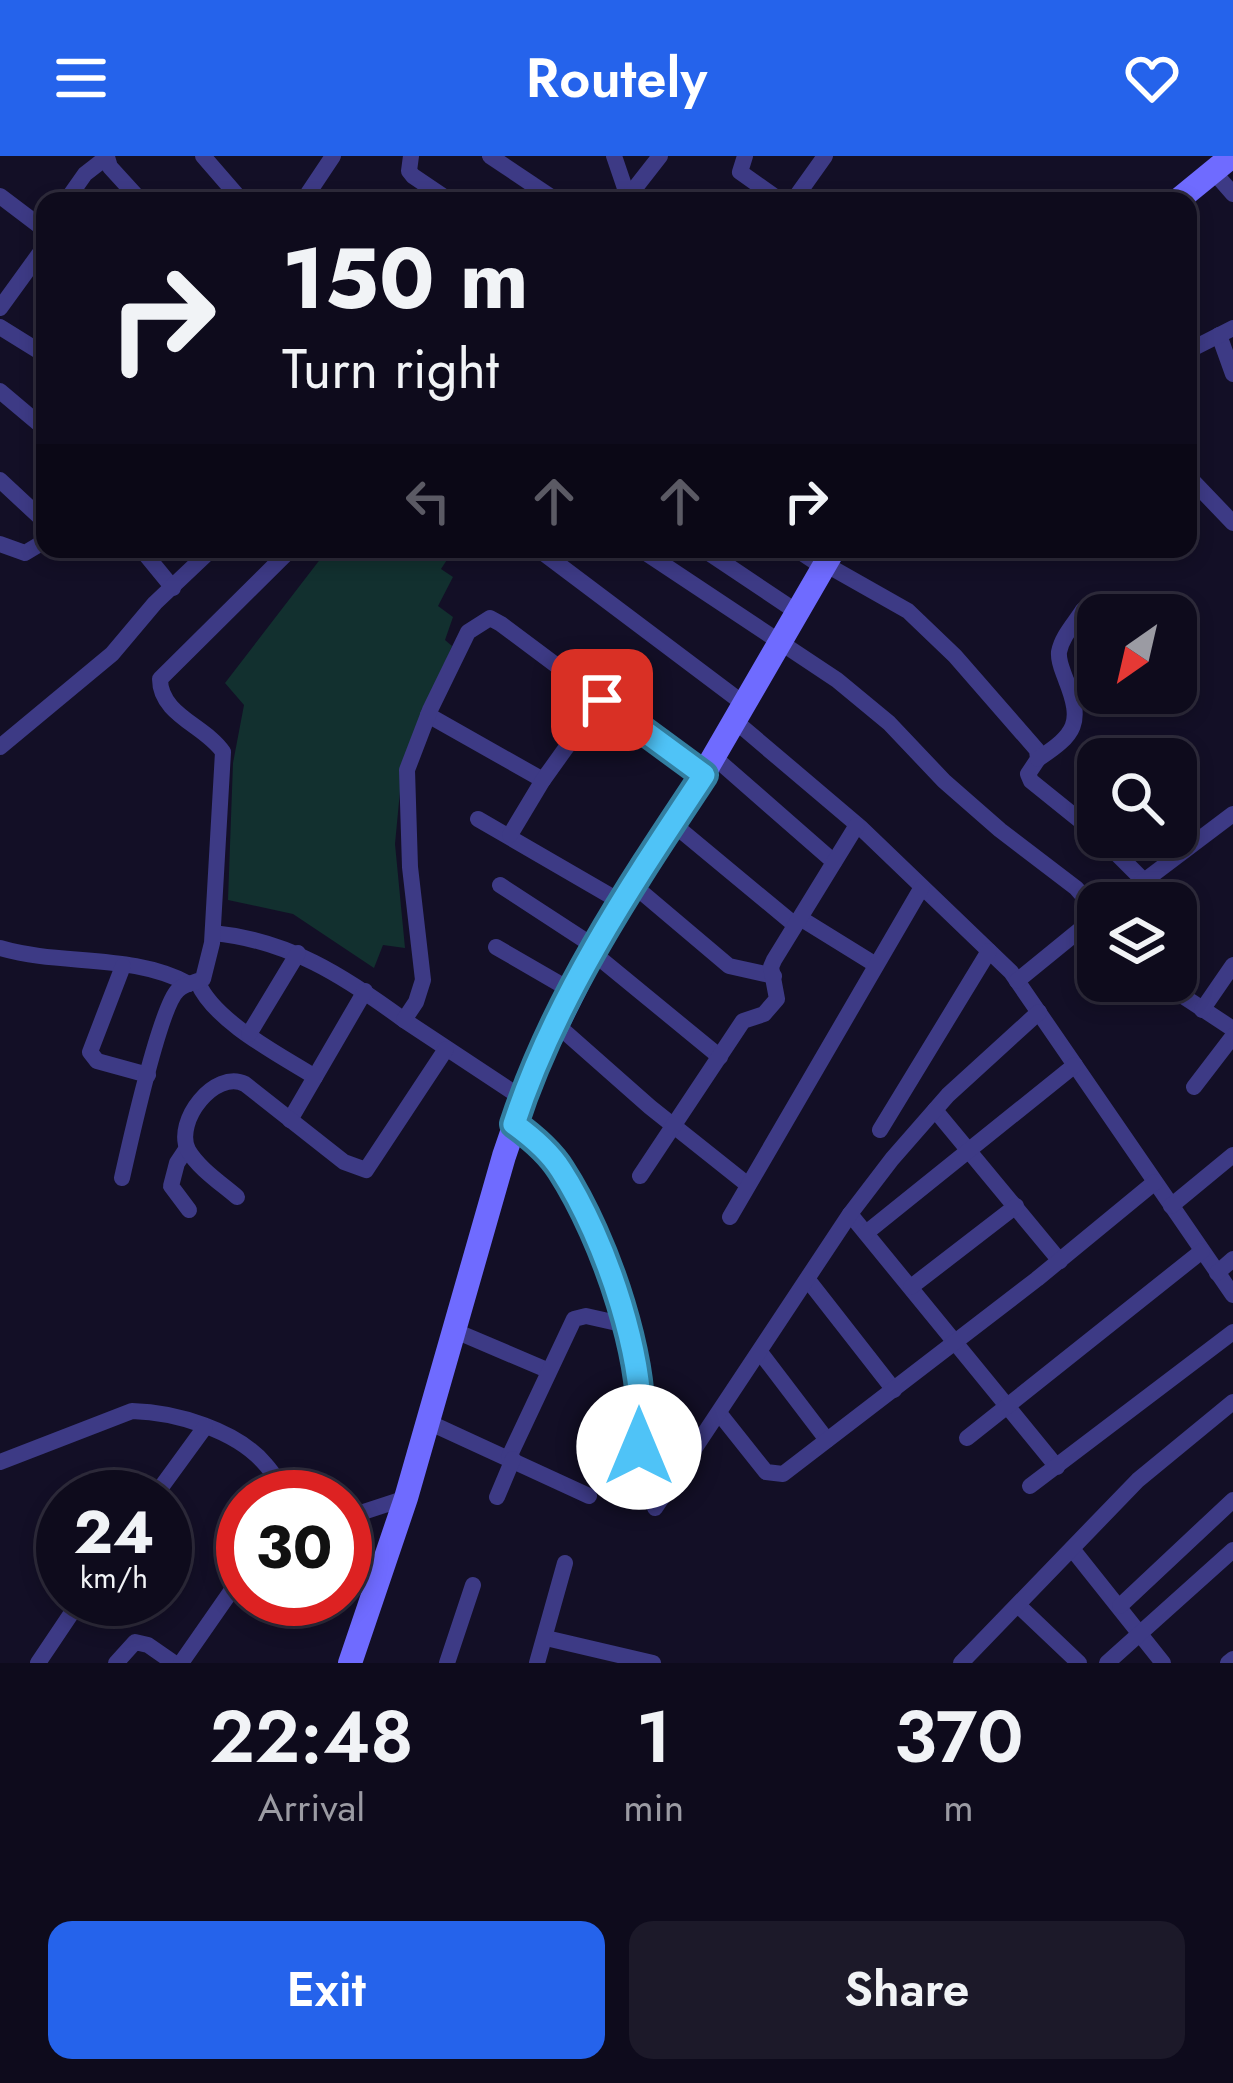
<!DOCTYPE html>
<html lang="en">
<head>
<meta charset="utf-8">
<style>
	:root { --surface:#0e0b1c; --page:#1c1929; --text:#f1f3f6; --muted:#9b9ba3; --line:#2e2b3b; --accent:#2563eb }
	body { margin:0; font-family:Jost,sans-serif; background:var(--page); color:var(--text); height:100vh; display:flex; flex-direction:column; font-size:45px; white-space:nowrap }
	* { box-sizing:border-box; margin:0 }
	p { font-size:39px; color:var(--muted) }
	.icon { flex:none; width:66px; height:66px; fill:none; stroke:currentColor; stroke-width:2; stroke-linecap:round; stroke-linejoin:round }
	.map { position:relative; height:1507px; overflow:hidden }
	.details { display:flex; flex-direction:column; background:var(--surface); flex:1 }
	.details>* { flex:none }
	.guide { position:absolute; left:36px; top:36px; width:1161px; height:366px; border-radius:24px; box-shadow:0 6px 18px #0003,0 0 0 3px var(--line); background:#0e0b1c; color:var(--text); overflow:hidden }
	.needle { width:78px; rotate:214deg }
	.buttons { position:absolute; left:1077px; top:438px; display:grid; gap:24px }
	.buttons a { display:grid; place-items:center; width:120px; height:120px; border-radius:24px; background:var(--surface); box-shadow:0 6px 18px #0003,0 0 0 3px var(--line); font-size:60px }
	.speed { position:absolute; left:36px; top:1314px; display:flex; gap:24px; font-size:60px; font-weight:700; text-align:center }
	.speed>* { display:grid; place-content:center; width:156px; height:156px; border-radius:50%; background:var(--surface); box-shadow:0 6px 18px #0003,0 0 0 3px var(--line); line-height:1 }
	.speed small { font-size:30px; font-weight:400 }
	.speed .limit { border:18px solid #d22; background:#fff; color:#111 }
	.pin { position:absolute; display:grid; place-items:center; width:102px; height:102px; color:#fff; margin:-51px; border-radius:24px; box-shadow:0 6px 18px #0006 }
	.me { position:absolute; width:132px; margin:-66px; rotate:0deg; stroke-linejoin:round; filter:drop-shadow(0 0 9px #0008) }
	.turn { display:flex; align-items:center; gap:42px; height:252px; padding:0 48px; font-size:54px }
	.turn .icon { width:156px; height:156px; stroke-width:2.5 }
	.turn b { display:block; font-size:84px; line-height:102px }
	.lanes { display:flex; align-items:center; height:114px; padding:0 48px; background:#0003; justify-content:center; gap:60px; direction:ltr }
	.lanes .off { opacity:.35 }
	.eta { display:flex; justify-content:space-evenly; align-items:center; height:204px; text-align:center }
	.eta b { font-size:72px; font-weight:600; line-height:84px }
	.action { display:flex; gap:24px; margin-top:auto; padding:24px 48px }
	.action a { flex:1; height:138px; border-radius:24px; background:var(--accent); color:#fff; font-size:48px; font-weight:600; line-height:138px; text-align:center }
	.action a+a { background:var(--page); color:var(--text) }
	header { display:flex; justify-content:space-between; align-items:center; height:156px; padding:0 48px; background:var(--accent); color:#fff; font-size:54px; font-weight:600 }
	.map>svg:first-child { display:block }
	.green { fill:#12302f }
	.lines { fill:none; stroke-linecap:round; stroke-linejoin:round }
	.minor { stroke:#3d3a85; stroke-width:16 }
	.secondary { stroke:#6f6bff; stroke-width:24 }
	.route-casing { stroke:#337fa1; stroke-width:30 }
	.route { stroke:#4fc3f7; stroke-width:21 }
</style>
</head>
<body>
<header><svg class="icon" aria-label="menu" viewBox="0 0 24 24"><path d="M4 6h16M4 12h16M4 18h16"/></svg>Routely<svg class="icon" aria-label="heart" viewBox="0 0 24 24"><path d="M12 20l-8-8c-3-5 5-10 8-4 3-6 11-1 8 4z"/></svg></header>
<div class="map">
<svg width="1233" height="1507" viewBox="0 0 1233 1507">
	<rect width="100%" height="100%" fill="#130f26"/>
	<!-- green -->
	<polygon class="green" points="328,393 454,393 441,413 453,421 438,450 453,461 445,484 452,490 402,614 395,688 405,792 383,789 374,812 293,758 228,744 233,607 244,549 225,527"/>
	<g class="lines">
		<!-- minor -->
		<g class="minor">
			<polyline points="203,0 242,45"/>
			<polyline points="411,0 409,15 413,20 450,45"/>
			<polyline points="490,0 557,45"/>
			<polyline points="614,0 629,44"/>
			<polyline points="745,0 740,16 781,45"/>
			<polyline points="1212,14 1233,38"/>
			<polyline points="0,40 45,74"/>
			<polyline points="628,41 660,0"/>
			<polyline points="66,45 85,18 107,1 110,11 141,45"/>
			<polyline points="303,45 333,0"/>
			<polyline points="793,45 825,0"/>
			<polyline points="0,152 45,90"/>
			<polyline points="0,171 45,199"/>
			<polyline points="1219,179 1233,218"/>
			<polyline points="1188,195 1233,172"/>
			<polyline points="0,235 45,273"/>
			<polyline points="1188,320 1233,367"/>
			<polyline points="0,324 45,366"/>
			<polyline points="0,388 25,397 45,385"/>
			<polyline points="141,393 173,432"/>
			<polyline points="538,393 744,548"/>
			<polyline points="640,393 837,524 889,567 944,625 1000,674 1076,732 1090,748 1098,768"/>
			<polyline points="703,393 797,456"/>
			<polyline points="796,393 823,411"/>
			<polyline points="825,408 908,455 955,500 1037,594 1038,603 1028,618 1031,625 1098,679"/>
			<polyline points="428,559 543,624"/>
			<polyline points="735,565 860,671 1011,816 1233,1139"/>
			<polyline points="0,591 112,498 155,447 212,393"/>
			<polyline points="714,601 834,706"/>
			<path d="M1038 603C1076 578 1083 567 1066 524 1063 515 1058 506 1059 496 1062 480 1075 467 1083 454"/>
			<polyline points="478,663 621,746"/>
			<polyline points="672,667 795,769"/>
			<polyline points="510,679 543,624 601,543"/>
			<polyline points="1100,681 1145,726"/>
			<polyline points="632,728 729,810 774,820"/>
			<polyline points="500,729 595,791"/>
			<polyline points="1115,747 1233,658"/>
			<polyline points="800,762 876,809"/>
			<path d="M213 777C288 784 344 820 404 864"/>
			<polyline points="496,791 572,835"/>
			<path d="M0 792C61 810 132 797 189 828"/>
			<polyline points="592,796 720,901"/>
			<polyline points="123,810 90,896 97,905 148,919"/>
			<polyline points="1017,825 1098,759"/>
			<polyline points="1160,825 1233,873"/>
			<path d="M198 827C215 866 280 899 315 921"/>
			<polyline points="1202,854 1233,809"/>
			<polyline points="556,868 650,951 748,1029"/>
			<polyline points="249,878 298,797"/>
			<polyline points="1194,931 1233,880"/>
			<polyline points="522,942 404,864 416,846 423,824 410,711 407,614 430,554 468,476 490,462 501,468 703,619"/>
			<polyline points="935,954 1060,1105"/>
			<polyline points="290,964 365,835"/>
			<path d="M514 968C532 981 548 994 561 1013 604 1079 643 1191 642 1269 642 1288 634 1306 630 1324L662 1342"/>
			<polyline points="880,974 989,795"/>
			<polyline points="187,992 177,1007 171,1030 189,1054"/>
			<polyline points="640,1020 743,865 764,858 777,843 771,811 774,804 857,669"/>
			<path d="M122 1022C129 991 160 850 178 834 185 827 195 827 203 823L212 787 223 596C206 570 160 559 160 523L291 393"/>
			<path d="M237 1041C222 1028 198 1012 188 994 174 965 215 913 245 928L344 1006 366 1014 446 893"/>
			<polyline points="1171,1050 1233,999"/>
			<polyline points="850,1058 1057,1311"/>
			<polyline points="730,1061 922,731"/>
			<polyline points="866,1077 1075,909"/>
			<polyline points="1217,1117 1233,1103"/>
			<polyline points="808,1124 894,1234"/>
			<polyline points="911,1131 1016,1050"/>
			<polyline points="453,1174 547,1214"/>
			<polyline points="760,1196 827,1284"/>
			<polyline points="719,1257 766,1316 783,1318 1037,1123 1155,1026"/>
			<polyline points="428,1266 589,1340"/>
			<polyline points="967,1282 1202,1095"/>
			<polyline points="509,1301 574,1163 586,1160 626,1169"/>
			<path d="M0 1306 132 1255C175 1256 237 1274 266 1309 275 1319 281 1331 289 1341"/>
			<polyline points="1030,1330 1233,1176"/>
			<polyline points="154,1341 205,1271"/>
			<polyline points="497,1341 513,1303"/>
			<polyline points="655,1352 850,1058 892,1003 948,939 1039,856"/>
			<polyline points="345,1362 406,1342"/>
			<polyline points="1073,1394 1163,1507"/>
			<polyline points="1018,1449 1079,1507"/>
			<polyline points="1120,1450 1233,1344"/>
			<polyline points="546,1482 653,1507"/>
			<polyline points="38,1507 81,1443"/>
			<polyline points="116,1507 135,1486 148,1489 174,1507"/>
			<polyline points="181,1507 243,1418"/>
			<polyline points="447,1507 473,1429"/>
			<polyline points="537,1507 565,1407"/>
			<polyline points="961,1507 1138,1324 1233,1246"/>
			<polyline points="1107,1507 1233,1394"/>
			<polyline points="1228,1507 1233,1503"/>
		</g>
		<!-- secondary -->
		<g class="secondary">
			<polyline points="1177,45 1232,0"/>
			<polyline points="350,1507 406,1342 504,1000 531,921 609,765 703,619 834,393"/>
		</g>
	</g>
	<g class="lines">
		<defs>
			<path id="route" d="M602 544 704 619C631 729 555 842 514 968 532 981 549 995 561 1014 605 1082 650 1210 639 1291"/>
		</defs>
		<!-- route casing -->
		<use href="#route" class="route-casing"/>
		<!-- route -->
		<use href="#route" class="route"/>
	</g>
</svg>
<div class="buttons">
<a><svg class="needle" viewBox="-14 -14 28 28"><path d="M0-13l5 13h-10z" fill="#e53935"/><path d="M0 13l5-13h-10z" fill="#9b9ba3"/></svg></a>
<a><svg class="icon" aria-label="search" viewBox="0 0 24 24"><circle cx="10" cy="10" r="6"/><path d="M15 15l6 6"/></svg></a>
<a><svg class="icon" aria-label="layers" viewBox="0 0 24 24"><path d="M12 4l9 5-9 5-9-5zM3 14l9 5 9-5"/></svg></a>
</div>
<div class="speed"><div>24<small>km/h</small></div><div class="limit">30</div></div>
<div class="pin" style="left:602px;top:544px;background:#d93025"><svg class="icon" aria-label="arrive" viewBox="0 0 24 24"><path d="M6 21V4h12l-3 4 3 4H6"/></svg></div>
<svg class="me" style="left:639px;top:1291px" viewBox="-20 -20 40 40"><circle r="19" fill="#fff"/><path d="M0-13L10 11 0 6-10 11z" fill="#4fc3f7"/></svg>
<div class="guide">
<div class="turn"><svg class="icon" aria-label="right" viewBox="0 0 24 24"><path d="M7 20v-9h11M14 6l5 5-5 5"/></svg><div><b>150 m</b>Turn right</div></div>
<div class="lanes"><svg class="icon off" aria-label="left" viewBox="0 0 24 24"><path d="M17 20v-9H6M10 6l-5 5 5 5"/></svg><svg class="icon off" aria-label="ahead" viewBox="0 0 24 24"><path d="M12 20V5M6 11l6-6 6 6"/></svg><svg class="icon off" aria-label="ahead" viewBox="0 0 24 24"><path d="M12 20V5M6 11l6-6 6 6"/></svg><svg class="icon" aria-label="right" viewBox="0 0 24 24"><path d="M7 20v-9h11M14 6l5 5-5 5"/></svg></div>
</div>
</div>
<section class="details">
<div class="eta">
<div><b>22:48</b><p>Arrival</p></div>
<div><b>1</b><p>min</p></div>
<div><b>370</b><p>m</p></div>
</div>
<div class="action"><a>Exit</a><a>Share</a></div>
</section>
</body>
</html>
